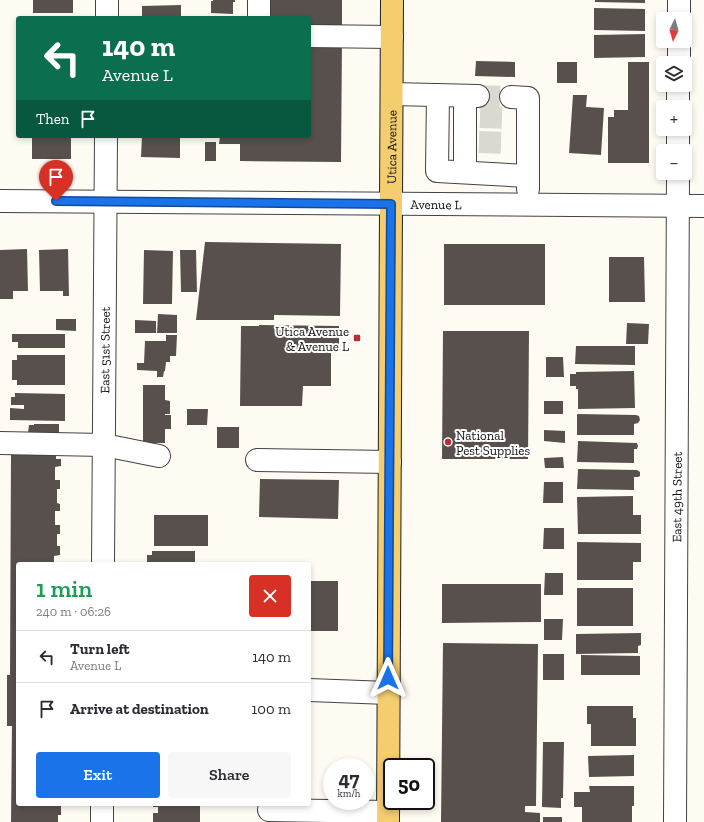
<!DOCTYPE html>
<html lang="en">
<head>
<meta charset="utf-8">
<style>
	:root { --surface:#fff; --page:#f7f7f7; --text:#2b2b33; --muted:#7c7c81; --line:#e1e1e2; --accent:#1a73e8 }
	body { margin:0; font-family:"Zilla Slab",serif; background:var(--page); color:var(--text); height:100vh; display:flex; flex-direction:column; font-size:15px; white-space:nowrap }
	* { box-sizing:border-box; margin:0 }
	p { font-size:13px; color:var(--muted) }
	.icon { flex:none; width:22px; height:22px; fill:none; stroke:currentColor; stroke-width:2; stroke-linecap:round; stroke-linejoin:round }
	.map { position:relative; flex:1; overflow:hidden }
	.side { position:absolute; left:16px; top:562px; width:295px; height:244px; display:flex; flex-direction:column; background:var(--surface); border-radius:4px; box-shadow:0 2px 6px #0003 }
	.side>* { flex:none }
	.guide { position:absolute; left:16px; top:16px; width:295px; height:122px; border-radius:4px; box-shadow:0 2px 6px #0003; background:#0b6e4f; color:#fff; overflow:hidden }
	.needle { width:26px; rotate:185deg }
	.fabs { position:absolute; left:656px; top:12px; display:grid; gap:8px }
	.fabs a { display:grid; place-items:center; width:36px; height:36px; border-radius:4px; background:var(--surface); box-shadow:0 2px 6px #0003; font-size:20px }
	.speed { position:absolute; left:323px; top:758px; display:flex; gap:8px; font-size:20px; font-weight:700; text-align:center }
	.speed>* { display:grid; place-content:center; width:52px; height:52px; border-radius:50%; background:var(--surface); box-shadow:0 2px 6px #0003; line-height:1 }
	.speed small { font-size:10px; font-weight:400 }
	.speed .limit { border:2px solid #111; border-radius:6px; background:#fff; color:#111 }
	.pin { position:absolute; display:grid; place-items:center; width:34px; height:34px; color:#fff; margin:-41px -17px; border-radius:50% 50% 50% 0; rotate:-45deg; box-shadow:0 0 4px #0007 }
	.pin .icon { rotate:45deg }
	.me { position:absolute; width:44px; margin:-22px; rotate:0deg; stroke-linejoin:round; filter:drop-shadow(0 0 3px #0008) }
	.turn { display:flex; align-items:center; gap:14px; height:84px; padding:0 20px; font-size:18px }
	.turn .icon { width:52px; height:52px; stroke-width:2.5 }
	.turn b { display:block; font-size:28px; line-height:34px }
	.then { display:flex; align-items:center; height:38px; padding:0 20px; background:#0003; gap:8px; font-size:15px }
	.round { display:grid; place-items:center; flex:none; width:42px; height:42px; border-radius:4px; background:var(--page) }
	.head { display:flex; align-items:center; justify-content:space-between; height:68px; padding:0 20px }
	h1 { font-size:24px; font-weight:600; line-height:30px; color:#1e9e55 }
	.action { display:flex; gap:8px; margin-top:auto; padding:8px 20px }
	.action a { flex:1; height:46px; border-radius:4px; background:var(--accent); color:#fff; font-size:16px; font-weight:600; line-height:46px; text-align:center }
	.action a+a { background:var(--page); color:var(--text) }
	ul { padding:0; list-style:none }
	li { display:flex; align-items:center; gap:12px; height:52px; padding:0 20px; border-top:1px solid var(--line) }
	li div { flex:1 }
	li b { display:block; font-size:15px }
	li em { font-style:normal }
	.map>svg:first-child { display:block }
	.building { fill:#58504c }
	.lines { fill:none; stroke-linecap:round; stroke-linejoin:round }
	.minor-tunnel { stroke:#dad8d0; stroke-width:22; stroke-dasharray:22 11; stroke-linecap:butt }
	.minor-casing { stroke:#424242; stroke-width:24 }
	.major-casing { stroke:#202020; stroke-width:24 }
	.minor { stroke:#fff; stroke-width:22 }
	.major { stroke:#f3cd6e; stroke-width:22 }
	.route-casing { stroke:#114b97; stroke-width:10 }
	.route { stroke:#1a73e8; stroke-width:7 }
	.poi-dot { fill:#bb2c39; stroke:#fff; stroke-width:1.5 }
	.labels { text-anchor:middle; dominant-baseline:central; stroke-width:4; stroke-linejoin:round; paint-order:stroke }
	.street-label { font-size:13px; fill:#0f0f0f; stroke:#fff }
	.poi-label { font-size:13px; fill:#0f0f0f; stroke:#fff; text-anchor:end }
</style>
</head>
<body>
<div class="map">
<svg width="704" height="822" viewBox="0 0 704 822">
	<rect width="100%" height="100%" fill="#fefcf2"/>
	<!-- building -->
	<g class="building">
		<rect x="33" y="0" width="40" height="13"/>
		<polygon points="213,0 235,0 235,2 233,2 233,14 211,13 211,1 213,1"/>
		<polygon points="270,0 342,0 342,27 309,27 309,18 270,18"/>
		<polygon points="595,0 645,0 645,3 595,2"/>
		<polygon points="181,5 181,18 142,18 142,6"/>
		<polygon points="594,8 645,9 645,31 594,30"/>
		<polygon points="645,34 645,57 594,58 594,35"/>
		<polygon points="309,40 342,40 341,162 240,161 240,144 219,144 220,136 309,136"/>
		<polygon points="476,61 515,62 515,77 475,76"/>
		<rect x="557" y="62" width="20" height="21"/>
		<polygon points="628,62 649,62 649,163 608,163 608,117 614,117 614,110 628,110"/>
		<polygon points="573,95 587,95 586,107 604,108 601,155 569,153"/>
		<rect x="32" y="136" width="39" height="23"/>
		<polygon points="142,136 180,136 180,158 141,157"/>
		<rect x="205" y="142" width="11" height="19"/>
		<polygon points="205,242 341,244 340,316 274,315 274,320 196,320"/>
		<rect x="444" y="244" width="101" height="61"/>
		<polygon points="27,249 28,291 13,291 13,299 0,299 0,250"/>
		<polygon points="68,249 69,296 63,296 63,291 40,291 39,250"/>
		<polygon points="144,250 173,251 172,304 143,304"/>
		<polygon points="180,250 196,250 197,292 181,292"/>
		<polygon points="609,257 644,257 645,302 609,302"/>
		<polygon points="158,314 177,315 177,333 157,333"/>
		<polygon points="56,319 76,319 76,331 56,330"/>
		<polygon points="135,320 156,321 156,333 135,333"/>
		<polygon points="627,323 649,324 648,344 626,344"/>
		<polygon points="259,325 339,326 339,346 331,346 331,386 303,386 302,406 240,406 241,326 259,326"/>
		<polygon points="443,331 529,331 528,459 442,459"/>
		<polygon points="12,334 65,334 65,348 18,348 18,342 12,342"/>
		<polygon points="166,335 177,335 176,356 170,356 170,362 166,362 165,371 164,371 163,377 157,377 157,371 137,370 137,363 144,363 145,341 166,341"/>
		<polygon points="576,346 635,346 635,365 575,364"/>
		<polygon points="17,355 65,355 65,385 17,385 17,380 12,380 12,360 17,360"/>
		<polygon points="546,357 563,357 564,377 546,377"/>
		<polygon points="634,371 635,408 578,409 578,389 576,389 576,386 570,386 570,374 576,374 576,372"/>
		<polygon points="143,385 165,385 165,400 170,401 170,414 165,414 165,415 171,415 171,429 165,429 165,443 143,443"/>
		<polygon points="15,393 65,394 65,421 10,420 10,408 24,409 24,405 11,405 11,397 15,397"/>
		<rect x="544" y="401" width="19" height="13"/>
		<polygon points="187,409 208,409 207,425 187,425"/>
		<polygon points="577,414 636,415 639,416 640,420 638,423 634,424 634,435 577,435"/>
		<polygon points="34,424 59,424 59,440 28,433 29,425 34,425"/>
		<rect x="217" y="427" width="22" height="21"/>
		<polygon points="544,430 565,431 565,443 544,441"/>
		<polygon points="578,441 636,443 637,443 638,446 637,449 634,449 634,463 577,462"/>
		<polygon points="11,452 56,452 56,459 61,459 61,466 55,467 55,480 60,480 60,489 57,489 57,503 60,504 60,511 55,511 55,525 60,525 60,534 57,534 57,546 60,546 60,555 54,556 54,564 18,564 18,804 55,804 55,806 61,806 61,815 58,815 58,822 11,822 12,726 7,726 7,675 10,675"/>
		<polygon points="563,457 564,468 545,468 544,458"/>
		<polygon points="578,469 637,470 640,472 640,476 638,477 634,477 634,490 577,489"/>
		<polygon points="260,479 339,480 338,519 259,517"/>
		<polygon points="544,482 563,482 563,503 543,503"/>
		<polygon points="633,496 633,515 641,515 641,534 578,534 577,497"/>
		<rect x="154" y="515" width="54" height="31"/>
		<polygon points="544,528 564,528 564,549 543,549"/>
		<polygon points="577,542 641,543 641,562 633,562 633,580 577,580"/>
		<polygon points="152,551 195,551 195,564 147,564 147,555 152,555"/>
		<polygon points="545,573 563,573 563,595 544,595"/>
		<rect x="309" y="581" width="29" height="50"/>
		<polygon points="442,584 541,584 541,622 442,623"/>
		<rect x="577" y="588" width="56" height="38"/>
		<polygon points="544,619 563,619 562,640 544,640"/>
		<polygon points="641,633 641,645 638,646 638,653 576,654 576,634"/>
		<polygon points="443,643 538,644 536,806 525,806 525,812 540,813 540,822 441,822"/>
		<rect x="543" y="654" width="21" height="26"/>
		<polygon points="581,655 640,656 640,675 581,675"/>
		<polygon points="587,706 633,706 633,718 636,718 636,746 591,746 591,724 587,724"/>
		<polygon points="543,742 564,742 563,798 561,798 561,808 542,807"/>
		<polygon points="634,755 634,776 589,777 588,756"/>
		<polygon points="589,786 634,786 634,806 632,806 632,822 582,822 582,807 574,807 574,792 590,792"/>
		<polygon points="153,804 200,804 200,822 153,822 153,813 158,813 158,807 153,807"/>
		<rect x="543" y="817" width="19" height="5"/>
	</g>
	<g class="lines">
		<!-- minor-tunnel -->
		<g class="minor-tunnel">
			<polyline points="478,96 511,97"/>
			<polyline points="480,117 511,118"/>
			<polyline points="479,142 511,143"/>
		</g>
		<defs>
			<g id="minor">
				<polyline points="107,18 107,0"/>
				<polyline points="259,18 259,0"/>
				<polyline points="679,19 679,0"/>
				<polyline points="309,36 392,37"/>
				<polyline points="679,63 679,41"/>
				<polyline points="392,94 478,96"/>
				<polyline points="438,95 437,171 528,176"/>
				<polyline points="511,97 528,98 528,189"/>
				<polyline points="678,107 678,85"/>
				<polyline points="678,151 678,129"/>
				<polyline points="465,172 465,96"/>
				<path id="s1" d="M0 201 704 206"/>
				<polyline points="0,443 104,445 159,456"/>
				<polyline points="257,460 390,462"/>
				<path id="s2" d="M103 564 106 136"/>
				<polyline points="309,690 388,693"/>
				<polyline points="269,810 388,812"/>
				<polyline points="102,822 102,804"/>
				<path id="s3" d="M675 822 678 173"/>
			</g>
			<g id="major">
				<path id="s4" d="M388 822 392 0"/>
			</g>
		</defs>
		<!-- minor casing -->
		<use href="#minor" class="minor-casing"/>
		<!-- major casing -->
		<use href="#major" class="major-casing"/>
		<!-- minor -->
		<use href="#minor" class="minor"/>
		<!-- major -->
		<use href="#major" class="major"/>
	</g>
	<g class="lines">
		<defs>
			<polyline id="route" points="56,201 391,204 388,678"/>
		</defs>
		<!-- route casing -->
		<use href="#route" class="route-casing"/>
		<!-- route -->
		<use href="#route" class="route"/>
	</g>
	<!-- markers -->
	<g class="poi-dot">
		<rect x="353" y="334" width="8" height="8" rx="2"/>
		<circle cx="448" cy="442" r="4"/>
	</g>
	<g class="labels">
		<!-- street labels -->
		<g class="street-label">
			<text stroke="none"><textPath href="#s4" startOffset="675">Utica Avenue</textPath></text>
			<text stroke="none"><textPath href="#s1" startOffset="436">Avenue L</textPath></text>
			<text stroke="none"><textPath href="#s2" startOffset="214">East 51st Street</textPath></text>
			<text stroke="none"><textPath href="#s3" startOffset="325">East 49th Street</textPath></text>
		</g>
		<!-- poi labels -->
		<g class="poi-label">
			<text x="349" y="331">Utica Avenue<tspan x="349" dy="15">&amp; Avenue L</tspan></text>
			<text x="456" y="435" text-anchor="start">National<tspan x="456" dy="15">Pest Supplies</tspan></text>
		</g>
	</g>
</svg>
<div class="fabs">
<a><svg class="needle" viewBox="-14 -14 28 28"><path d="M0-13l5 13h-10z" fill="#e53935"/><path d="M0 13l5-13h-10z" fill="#7c7c81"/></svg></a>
<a><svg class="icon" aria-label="layers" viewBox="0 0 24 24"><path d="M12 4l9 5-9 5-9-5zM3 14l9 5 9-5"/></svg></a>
<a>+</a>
<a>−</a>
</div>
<div class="speed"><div>47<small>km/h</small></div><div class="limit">50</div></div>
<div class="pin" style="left:56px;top:201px;background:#d93025"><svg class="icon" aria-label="arrive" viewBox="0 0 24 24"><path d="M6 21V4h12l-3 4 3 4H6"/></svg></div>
<svg class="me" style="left:388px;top:678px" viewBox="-20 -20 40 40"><path d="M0-17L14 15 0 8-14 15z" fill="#1a73e8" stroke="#fff" stroke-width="4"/></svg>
<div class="guide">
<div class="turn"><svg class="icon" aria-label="left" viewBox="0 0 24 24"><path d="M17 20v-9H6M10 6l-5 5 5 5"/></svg><div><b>140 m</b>Avenue L</div></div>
<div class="then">Then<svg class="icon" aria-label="arrive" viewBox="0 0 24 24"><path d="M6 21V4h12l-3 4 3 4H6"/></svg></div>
</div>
<section class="side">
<div class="head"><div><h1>1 min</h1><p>240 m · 06:26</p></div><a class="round" style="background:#d93025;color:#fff"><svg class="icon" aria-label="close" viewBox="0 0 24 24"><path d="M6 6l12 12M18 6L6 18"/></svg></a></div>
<ul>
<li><svg class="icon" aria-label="left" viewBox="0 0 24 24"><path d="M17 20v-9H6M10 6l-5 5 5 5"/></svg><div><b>Turn left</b><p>Avenue L</p></div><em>140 m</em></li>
<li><svg class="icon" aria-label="arrive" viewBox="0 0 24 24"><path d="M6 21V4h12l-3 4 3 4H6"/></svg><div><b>Arrive at destination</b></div><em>100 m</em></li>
</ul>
<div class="action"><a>Exit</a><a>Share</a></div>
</section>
</div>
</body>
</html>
